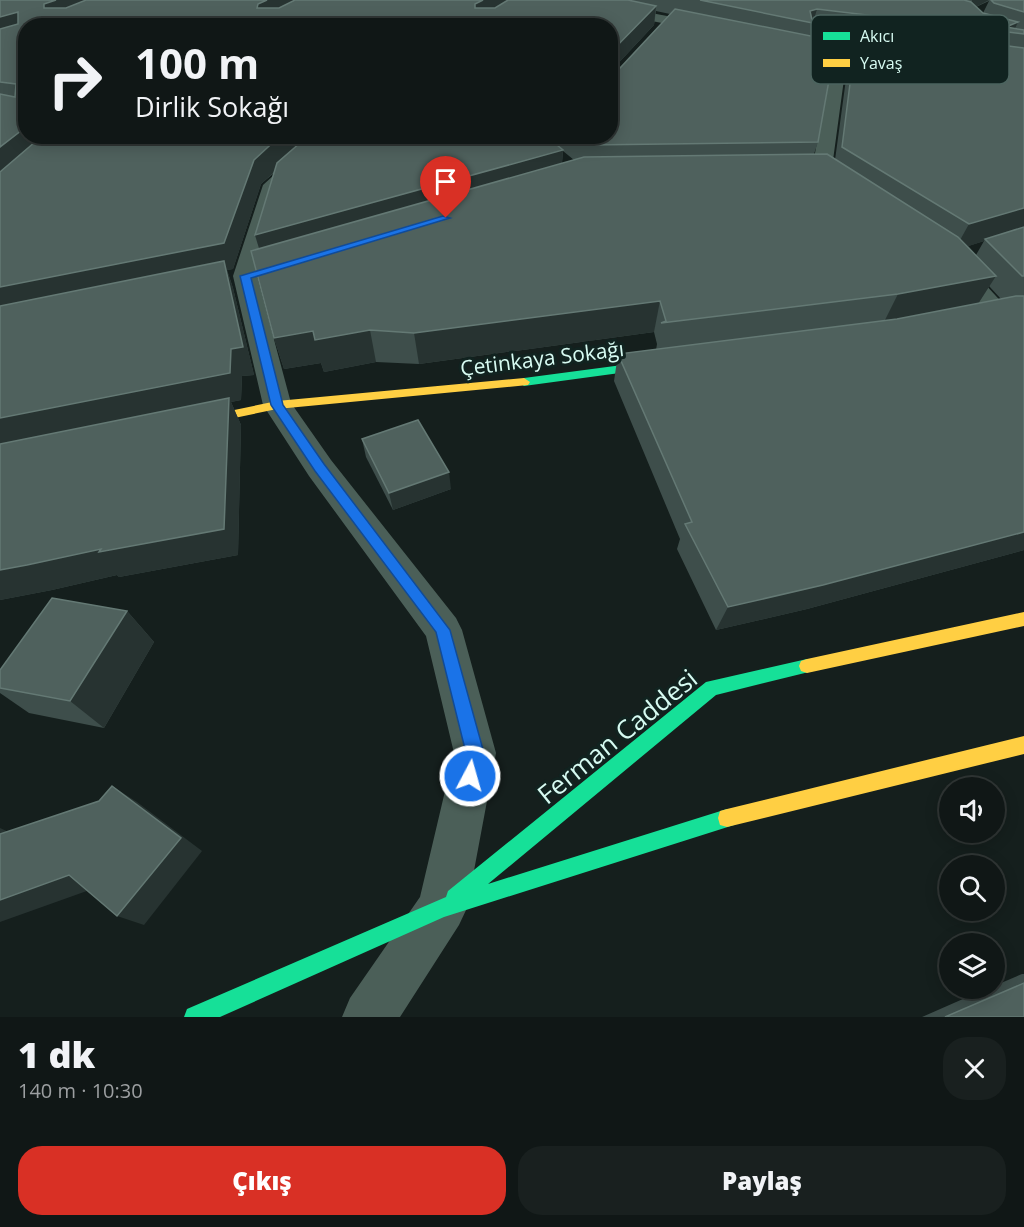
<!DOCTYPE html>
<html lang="tr">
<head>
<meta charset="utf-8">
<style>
	:root { --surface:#101716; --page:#19201f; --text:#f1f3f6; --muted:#9c9fa1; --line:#303635; --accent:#d93025 }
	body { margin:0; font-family:"Open Sans",sans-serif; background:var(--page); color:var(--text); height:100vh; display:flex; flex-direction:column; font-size:22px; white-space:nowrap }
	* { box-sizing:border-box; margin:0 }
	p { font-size:20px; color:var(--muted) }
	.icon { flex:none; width:33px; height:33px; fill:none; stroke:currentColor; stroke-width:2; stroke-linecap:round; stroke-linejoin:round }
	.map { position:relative; height:1017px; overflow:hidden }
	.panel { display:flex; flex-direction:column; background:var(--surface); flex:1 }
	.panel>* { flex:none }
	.banner { position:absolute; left:18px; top:18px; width:600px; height:126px; border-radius:24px; box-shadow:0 3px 15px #0003,0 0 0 2px var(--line); background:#101716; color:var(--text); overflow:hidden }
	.controls { position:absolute; left:939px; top:777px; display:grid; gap:12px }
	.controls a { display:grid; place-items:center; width:66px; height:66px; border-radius:50%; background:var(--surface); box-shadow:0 3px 15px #0003,0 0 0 2px var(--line); font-size:30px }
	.pin { position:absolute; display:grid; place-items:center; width:51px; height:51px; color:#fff; margin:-62px -26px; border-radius:50% 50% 50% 0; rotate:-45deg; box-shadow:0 0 6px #0007 }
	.pin .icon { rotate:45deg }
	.me { position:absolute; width:66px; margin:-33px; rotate:6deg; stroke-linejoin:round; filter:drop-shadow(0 0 4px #0008) }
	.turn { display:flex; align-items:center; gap:21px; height:126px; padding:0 18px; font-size:27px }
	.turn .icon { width:78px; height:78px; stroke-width:2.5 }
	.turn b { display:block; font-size:42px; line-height:51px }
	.round { display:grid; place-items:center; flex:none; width:63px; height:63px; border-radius:24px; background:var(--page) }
	.overview { display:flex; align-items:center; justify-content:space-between; height:102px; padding:0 18px }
	h1 { font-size:36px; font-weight:800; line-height:45px }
	.cta { display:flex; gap:12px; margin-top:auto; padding:12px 18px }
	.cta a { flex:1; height:69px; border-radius:24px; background:var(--accent); color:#fff; font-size:24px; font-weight:800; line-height:69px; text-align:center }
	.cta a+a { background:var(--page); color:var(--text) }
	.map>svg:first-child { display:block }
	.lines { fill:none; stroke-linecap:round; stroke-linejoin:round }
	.street { fill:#4b5f58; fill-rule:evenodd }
	.fast { fill:#16e098; fill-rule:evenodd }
	.slow { fill:#ffcf43; fill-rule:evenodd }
	.wall { fill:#3e4e4b; fill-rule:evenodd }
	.shaded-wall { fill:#273331 }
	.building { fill:#4f615d; stroke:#647974; stroke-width:1.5 }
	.route { fill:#1a73e8; stroke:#114b97; stroke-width:1.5 }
	.labels { text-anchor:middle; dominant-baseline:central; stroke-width:6; stroke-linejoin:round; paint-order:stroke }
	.street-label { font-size:21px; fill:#d7fbf2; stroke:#112320 }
	.near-street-label { font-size:26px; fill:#d7fbf2; stroke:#112320 }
	.key { fill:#112320; stroke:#4c645f; stroke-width:1.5 }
	.key-label { font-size:16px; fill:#d7fbf2 }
</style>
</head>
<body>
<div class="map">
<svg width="1024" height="1017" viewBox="0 0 1024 1017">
	<rect width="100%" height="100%" fill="#151f1d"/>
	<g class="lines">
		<!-- street -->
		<g class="street">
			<polygon points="557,0 583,0 709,24 716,28 709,32 563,4"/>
			<polygon points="791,42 845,54 847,57 831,175 821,181 811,175 832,60 786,49 784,46 786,43"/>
			<polygon points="317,136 337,136 282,187 257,276 291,403 331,460 456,618 462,630 496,753 467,908 459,925 400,1017 342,1017 350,998 420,897 454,753 426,636 309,476 263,405 233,276 263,185"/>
			<polygon points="953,256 961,258 1007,308 1011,313 1007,318 998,321 989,318 945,268 941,263 945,258"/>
		</g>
		<!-- fast -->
		<g class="fast">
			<polygon points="660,360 664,361 664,367 524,386 518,382 524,378"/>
			<polygon points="807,659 813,661 815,666 813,671 716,695 488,884 727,809 734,811 736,818 734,825 444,917 220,1017 184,1017 187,1009 446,897 448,891 706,682"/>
		</g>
		<!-- slow -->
		<g class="slow">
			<polygon points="524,378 530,382 528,385 277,409 191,427 185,423 191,419 277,401"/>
			<polygon points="1024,612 1024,626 807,673 801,671 799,666 801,661 807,659"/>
			<polygon points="1024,736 1024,754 727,827 720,825 718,818 720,811 727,809"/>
		</g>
	</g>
	<!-- wall -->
	<g class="wall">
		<path d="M0 0H1024V550L807 609 716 630 677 549 680 539 614 381 618 354 656 350 657 344 654 332 419 364 376 362 324 372 321 363 284 369 274 338 259 248 255 235 275 172 261 184 233 269 227 270 233 288 254 375 242 376 241 400 231 402 241 425 238 555 119 577 117 575 52 590 0 600ZM989 1 983 13 976 7ZM656 11 670 14 620 68 612 70 654 25ZM26 26H610V136H26ZM835 49 845 52 849 57 835 160 814 154 818 142ZM563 151 574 160 562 163ZM984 241 976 255 968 246ZM989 286 1001 299 978 304Z"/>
		<polygon points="362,439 451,489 393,510 366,457"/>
		<polygon points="127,611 154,642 104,728 29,713 0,693 0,670"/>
		<polygon points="1022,974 1024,974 1024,1017 922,1017 988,988 994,988 994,986"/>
	</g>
	<!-- shaded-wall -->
	<g class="shaded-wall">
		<polygon points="56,0 113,0 53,24 44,8 44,4"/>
		<polygon points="267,0 309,0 263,24 257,8 258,4"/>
		<polygon points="483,0 516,0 476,26 475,4"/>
		<polygon points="972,0 989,0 968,11"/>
		<polygon points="656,6 654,25 610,72 610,53"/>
		<polygon points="817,9 813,23 807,22 810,11"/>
		<polygon points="18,12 26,28 0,40 0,17"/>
		<polygon points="1018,22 1013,33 1006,27"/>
		<polygon points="26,127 26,136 55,136 0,183 0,147"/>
		<polygon points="280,136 313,136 261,184 233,269 227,270 233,288 254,375 242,376 241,400 231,402 241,425 238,555 119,577 117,575 52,590 0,600 0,418 231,349 0,318 0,287 254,160"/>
		<polygon points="563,150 561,175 263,261 255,235"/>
		<polygon points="1024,208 1024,228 985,239 984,241 954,251 969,224"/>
		<polygon points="996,276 976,307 882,326 898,294"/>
		<polygon points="660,301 654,332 419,364 414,333"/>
		<polygon points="370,330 376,362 324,372 321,363 284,369 274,338 313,331"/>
		<polygon points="449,472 451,489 393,510 389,493"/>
		<polygon points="1024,532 1024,550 807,609 716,630 728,607"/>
		<polygon points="127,611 154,642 104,728 70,701"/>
		<polygon points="112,786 137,802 202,851 144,925 117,916"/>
		<polygon points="0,828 24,839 0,841"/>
		<polygon points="69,875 98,887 0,922 0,900"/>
	</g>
	<!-- building -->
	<g class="building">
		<polygon points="0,0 56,0 44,4 44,8 66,8 86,0 267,0 258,4 257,8 279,8 295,0 483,0 475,4 475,8 495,8 508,0 628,0 656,6 610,53 610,26 26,26 26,127 0,147 0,94 15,97 16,84 0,82 0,29 18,24 18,12 0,17"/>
		<polygon points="700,0 964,0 971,2 983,13 1018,22 1006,27 1024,30 1024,34 817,9 810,11 812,20 1024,48 1024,208 969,224 842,147 856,36 852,31"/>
		<polygon points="991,0 1024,0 1024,12 994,3"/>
		<polygon points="675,9 836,41 818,142 588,145 577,136 610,136 610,53 611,71 620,68"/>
		<polygon points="42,136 280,136 254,160 224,243 0,287 0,172"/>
		<polygon points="308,136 546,136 563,150 255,235 277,163"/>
		<polygon points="827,154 958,237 996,276 898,294 661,323 666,321 660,301 414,333 370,330 315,340 313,331 274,338 251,251 584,157"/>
		<polygon points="1024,227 1024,276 1022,276 985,239"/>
		<polygon points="224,261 243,347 231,349 230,373 0,418 0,306"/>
		<polygon points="1016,296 1024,296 1024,532 823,585 728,607 685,524 692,522 618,354 897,319"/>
		<polygon points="229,398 224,529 99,552 101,549 27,565 0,570 0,444"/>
		<polygon points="418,420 449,472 389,493 362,439"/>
		<polygon points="52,598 127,611 70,701 0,688 0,670"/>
		<polygon points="112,786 181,838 117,916 69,875 0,900 0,834 99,801"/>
		<polygon points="1024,983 1024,1017 945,1017"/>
	</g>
	<!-- route -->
	<polygon class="route" points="443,216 450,218 251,278 283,405 324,464 450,630 484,753 477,782 470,785 464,782 461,776 466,753 436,632 315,471 271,405 240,276"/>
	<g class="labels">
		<!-- street labels -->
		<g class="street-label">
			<text transform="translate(542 358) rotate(-7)">Çetinkaya Sokağı</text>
		</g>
		<!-- near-street labels -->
		<g class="near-street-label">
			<text transform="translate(617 736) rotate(-39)">Ferman Caddesi</text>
		</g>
	</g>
	<!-- legend -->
	<rect x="811" y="15" width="198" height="69" rx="9" class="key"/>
	<rect x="823" y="32" width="27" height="8" fill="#16e098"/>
	<rect x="823" y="59" width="27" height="8" fill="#ffcf43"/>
	<g class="key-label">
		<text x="860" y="42">Akıcı</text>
		<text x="860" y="69">Yavaş</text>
	</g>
</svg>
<div class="controls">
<a><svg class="icon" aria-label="sound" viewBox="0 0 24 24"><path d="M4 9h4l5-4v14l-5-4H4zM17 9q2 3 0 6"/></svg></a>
<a><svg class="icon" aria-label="search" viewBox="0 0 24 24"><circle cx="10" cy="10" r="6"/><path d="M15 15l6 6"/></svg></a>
<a><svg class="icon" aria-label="layers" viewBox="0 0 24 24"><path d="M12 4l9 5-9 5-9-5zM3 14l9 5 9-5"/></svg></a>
</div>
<div class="pin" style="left:446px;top:218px;background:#d93025"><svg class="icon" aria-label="arrive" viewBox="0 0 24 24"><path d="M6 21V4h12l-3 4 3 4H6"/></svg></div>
<svg class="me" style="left:470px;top:776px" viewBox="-20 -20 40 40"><circle r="17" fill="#1a73e8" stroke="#fff" stroke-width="3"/><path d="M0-11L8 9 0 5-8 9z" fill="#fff"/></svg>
<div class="banner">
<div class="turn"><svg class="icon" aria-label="right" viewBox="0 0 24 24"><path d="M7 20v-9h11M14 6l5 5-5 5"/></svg><div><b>100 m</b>Dirlik Sokağı</div></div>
</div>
</div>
<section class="panel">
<div class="overview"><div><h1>1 dk</h1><p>140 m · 10:30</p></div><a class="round"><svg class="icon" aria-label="close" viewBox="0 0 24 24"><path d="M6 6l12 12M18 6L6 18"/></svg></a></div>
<div class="cta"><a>Çıkış</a><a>Paylaş</a></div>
</section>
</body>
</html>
